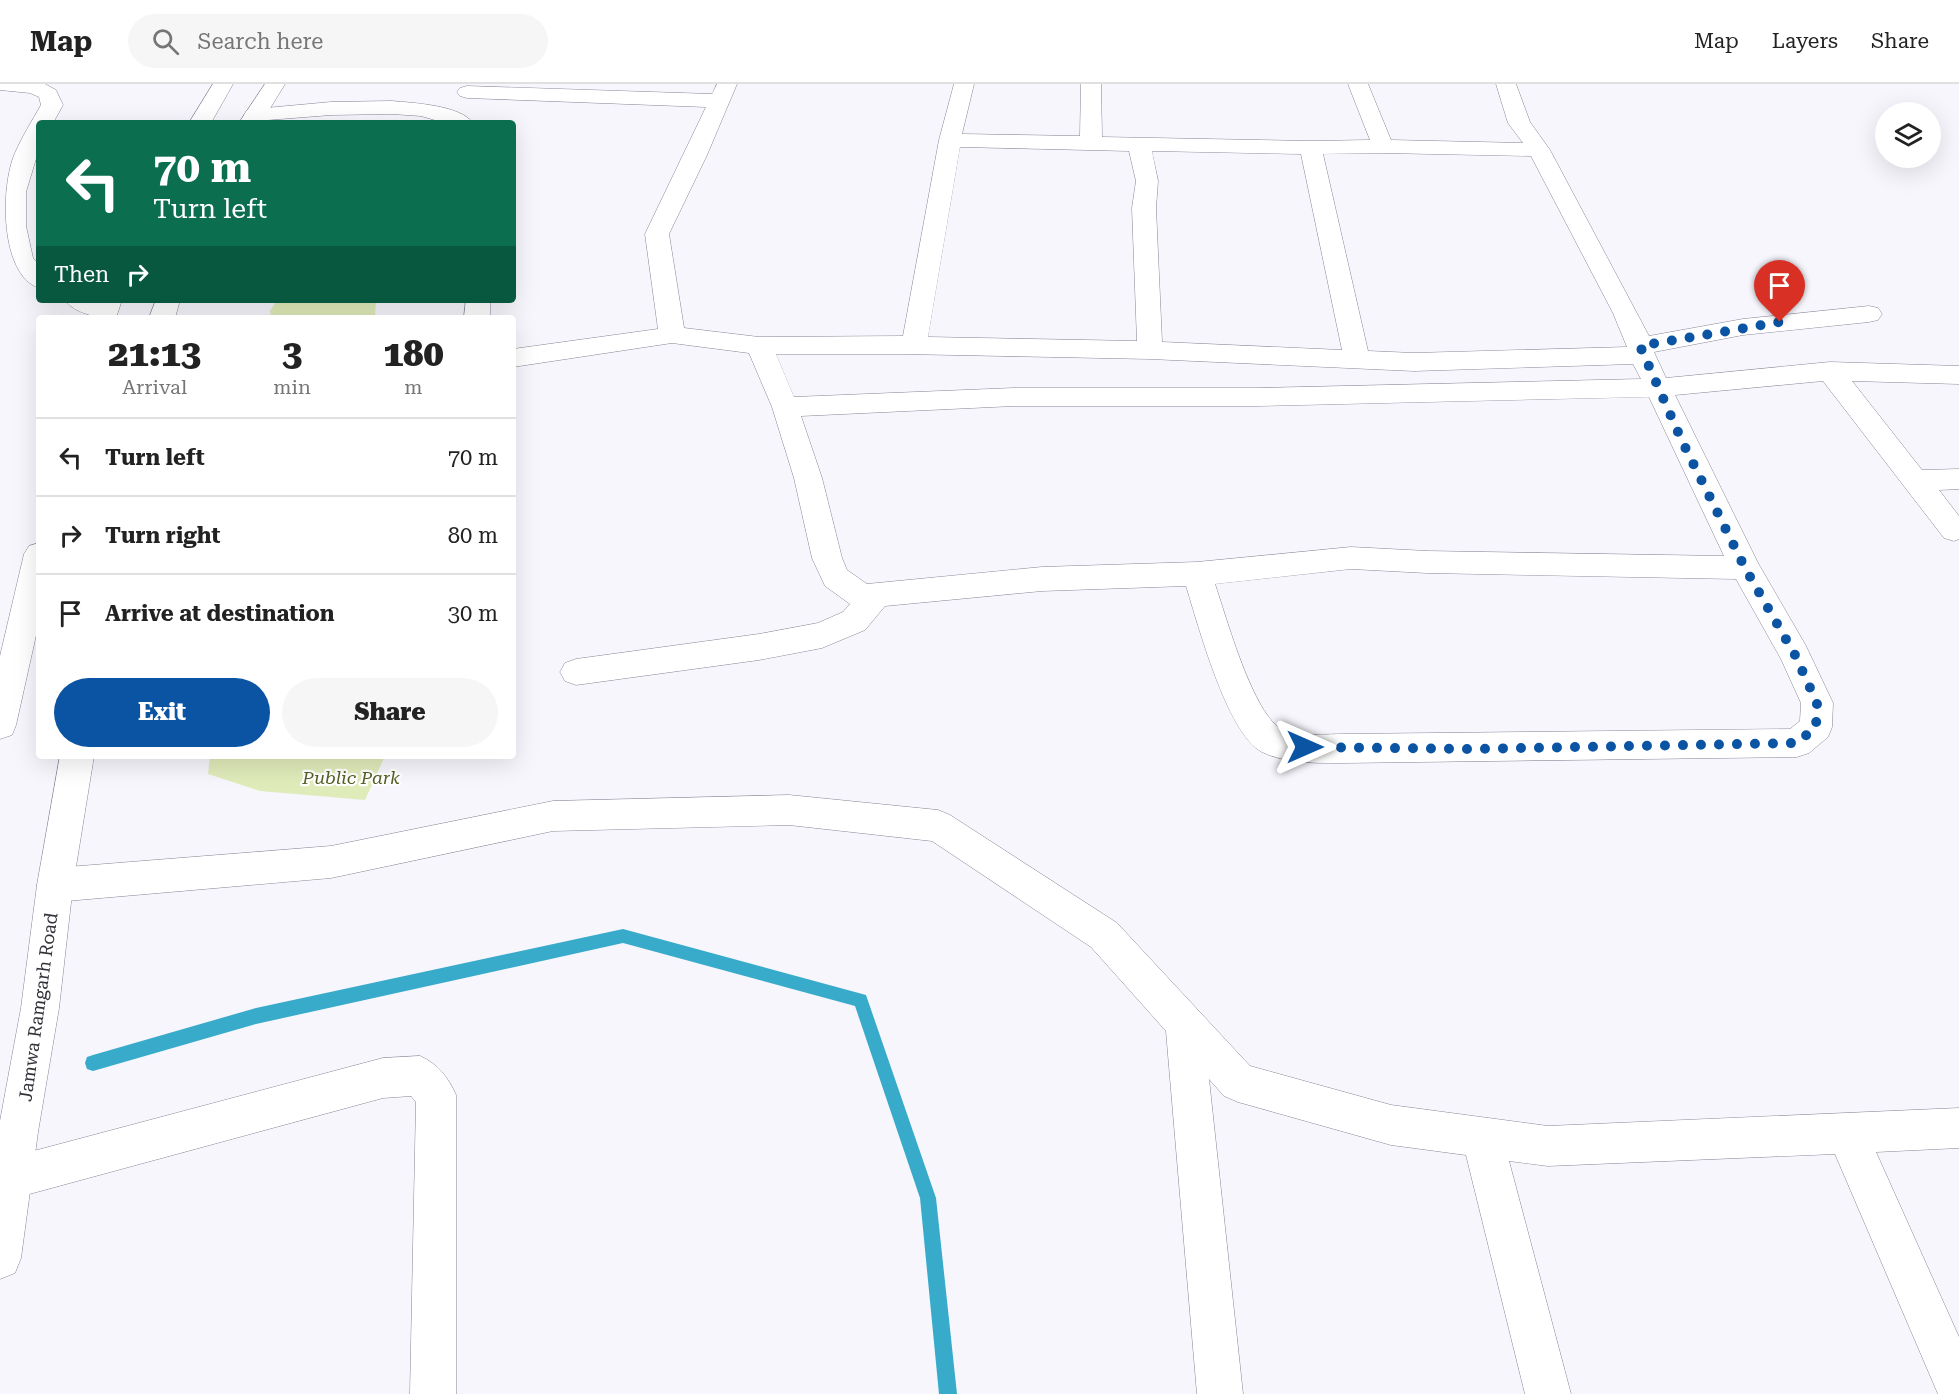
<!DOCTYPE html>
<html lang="en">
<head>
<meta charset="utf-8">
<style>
	:root { --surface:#fff; --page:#f6f6f6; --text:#222; --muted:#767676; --line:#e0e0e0; --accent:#0a54a3 }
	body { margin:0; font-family:"Roboto Serif",serif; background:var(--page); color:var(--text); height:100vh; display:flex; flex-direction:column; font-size:22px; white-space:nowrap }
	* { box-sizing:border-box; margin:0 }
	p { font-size:20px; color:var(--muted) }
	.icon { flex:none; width:33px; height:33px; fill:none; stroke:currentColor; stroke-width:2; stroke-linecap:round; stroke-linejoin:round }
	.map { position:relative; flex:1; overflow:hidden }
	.sheet { position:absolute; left:36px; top:231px; width:480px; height:444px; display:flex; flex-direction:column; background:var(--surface); border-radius:6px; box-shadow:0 6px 24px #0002 }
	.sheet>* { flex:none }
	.top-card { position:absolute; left:36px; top:36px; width:480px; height:183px; border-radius:6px; box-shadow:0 6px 24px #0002; background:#0b6e4f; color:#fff; overflow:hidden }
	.buttons { position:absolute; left:1875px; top:18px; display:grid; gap:12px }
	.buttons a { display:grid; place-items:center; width:66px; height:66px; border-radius:50%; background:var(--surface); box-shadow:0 6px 24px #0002; font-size:30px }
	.pin { position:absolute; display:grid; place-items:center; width:51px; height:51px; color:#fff; margin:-62px -26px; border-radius:50% 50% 50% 0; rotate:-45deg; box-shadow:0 0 6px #0007 }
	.pin .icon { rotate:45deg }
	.me { position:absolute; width:66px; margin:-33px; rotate:90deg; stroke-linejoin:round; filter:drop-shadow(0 0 4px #0008) }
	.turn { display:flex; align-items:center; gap:21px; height:126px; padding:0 18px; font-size:27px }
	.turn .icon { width:78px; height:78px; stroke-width:2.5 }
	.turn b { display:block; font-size:42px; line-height:51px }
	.then { display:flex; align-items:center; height:57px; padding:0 18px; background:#0003; gap:12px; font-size:22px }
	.eta { display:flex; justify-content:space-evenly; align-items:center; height:102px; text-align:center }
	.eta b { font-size:36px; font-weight:800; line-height:42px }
	.primary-button { display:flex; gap:12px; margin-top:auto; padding:12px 18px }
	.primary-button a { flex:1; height:69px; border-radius:36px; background:var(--accent); color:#fff; font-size:24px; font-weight:800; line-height:69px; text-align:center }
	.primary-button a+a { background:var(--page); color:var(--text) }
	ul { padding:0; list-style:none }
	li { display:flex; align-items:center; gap:18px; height:78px; padding:0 18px; border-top:2px solid var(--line) }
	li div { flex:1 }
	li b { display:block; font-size:22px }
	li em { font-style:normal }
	header { display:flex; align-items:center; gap:36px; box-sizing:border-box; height:84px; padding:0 30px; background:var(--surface); border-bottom:2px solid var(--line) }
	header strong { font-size:28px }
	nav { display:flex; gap:33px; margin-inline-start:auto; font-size:21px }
	.search { width:420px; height:54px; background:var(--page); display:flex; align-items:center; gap:15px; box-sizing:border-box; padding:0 21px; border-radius:33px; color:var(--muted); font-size:22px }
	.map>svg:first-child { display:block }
	.green { fill:#e0ebba }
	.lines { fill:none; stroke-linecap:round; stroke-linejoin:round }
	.stream { fill:#39abca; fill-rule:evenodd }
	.minor-casing { stroke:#888495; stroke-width:1 }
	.highway-casing { stroke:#888495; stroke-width:1 }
	.minor { fill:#fff; fill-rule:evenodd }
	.highway { fill:#fff; fill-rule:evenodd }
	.route { stroke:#0a54a3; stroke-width:10; stroke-dasharray:0 18 }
	.labels { text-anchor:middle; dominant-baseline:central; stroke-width:4.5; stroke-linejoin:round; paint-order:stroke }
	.park-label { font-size:18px; font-style:italic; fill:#545e23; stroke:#fff }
	.street-label { font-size:18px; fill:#323138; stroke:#fff }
</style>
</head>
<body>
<header>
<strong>Map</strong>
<div class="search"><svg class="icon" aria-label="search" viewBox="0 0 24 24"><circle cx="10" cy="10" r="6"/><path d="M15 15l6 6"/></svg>Search here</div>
<nav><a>Map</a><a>Layers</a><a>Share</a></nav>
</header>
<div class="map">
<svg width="1959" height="1310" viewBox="0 0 1959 1310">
	<rect width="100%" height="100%" fill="#f7f6fd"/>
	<!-- green -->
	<g class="green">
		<polygon points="277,216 376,216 375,234 271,234 270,227"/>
		<polygon points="210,672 385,672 365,716 260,707 208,690"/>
	</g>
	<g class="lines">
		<!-- stream -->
		<polygon class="stream" points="623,845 866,911 936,1114 957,1310 939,1310 920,1114 855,922 623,859 256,940 93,987 87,985 85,979 87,973 93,971 256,924"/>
		<defs>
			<g id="minor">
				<path d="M0 0H45L56 6 63 21 53 39H39V65L26 108V142L33 174 39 181V204C0 191 0 103 15 69 23 51 32 37 41 21L39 13 30 9 0 6Z"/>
				<path d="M717 0H737L707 71 669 150 684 244 759 253 903 252 939 56 954 0H974L962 50 1080 52 1081 0H1101L1102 53 1311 57 1370 56 1348 0H1368L1391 56 1523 59 1508 39 1496 0H1516L1530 38 1550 66 1649 252 1743 235 1869 222 1878 224 1882 230 1878 236 1869 238 1743 251 1654 268 1666 294 1830 278 1959 282V300L1852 297 1922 386 1959 385V405L1939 406 1959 432V455L1954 457 1944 454 1823 297 1675 311 1758 479 1806 562 1833 619 1832 643 1828 653 1809 669 1797 673 1344 679C1317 679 1287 680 1262 668 1227 650 1198 540 1186 502L1042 507 885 522 865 546 822 564 759 576 576 601 565 597 560 588 565 579 576 575 759 550 818 539 843 528 850 520 825 502 812 474 794 394 772 323 749 269 672 259 513 283V265L658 245 645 150 706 23 467 14 460 12 457 8 460 4 467 2 712 10ZM960 63 1129 67 1136 97 1132 124 1137 257 928 253ZM1152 67 1301 70 1342 266 1162 258 1156 124 1158 97ZM1383 69 1531 72 1613 229 1627 263 1414 269 1368 267 1323 70ZM776 270H903L1150 275 1414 287 1633 280 1641 295 1257 304H1014L794 313ZM1649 313 1724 472 1427 467 1351 463 1197 478 1042 483 867 500 847 486 842 474 822 394 801 332 1014 322H1257ZM1351 485 1427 489 1736 495 1781 575 1801 619 1800 637 1790 645 1344 650C1328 650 1297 653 1283 646 1253 632 1226 532 1215 500Z"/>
				<path d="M392 17C413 19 460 21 473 39H445L421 32 392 30 331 31 255 37 247 36 244 31 247 26 255 25 331 18Z"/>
				<path d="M65 216C81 216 107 211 118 227L114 233C100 236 72 228 65 216Z"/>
				<polygon points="466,216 490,216 490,234 464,234"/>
				<polygon points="789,711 938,726 950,731 1117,839 1250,982 1391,1021 1548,1042 1959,1024 1959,1064 1876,1068 1959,1253 1959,1310 1938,1310 1835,1070 1548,1082 1509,1077 1571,1310 1525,1310 1466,1071 1391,1061 1238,1018 1224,1012 1209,995 1243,1310 1197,1310 1166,947 1091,863 932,757 789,741 553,747 331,794 55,818 42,813 37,801 42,789 55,784 331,762 553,717"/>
				<path d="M420 972C438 980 448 993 456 1011V1310H410L416 1018 411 1012 383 1014 11 1115 0 1110V1078L11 1073 383 974Z"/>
			</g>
			<g id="highway">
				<polygon points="213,0 233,0 211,39 189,39"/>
				<polygon points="265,0 285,0 261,39 239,39"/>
				<polygon points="98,216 122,216 116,234 90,234"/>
				<polygon points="156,216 180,216 175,234 149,234"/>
				<polygon points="39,459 39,538 16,641 12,651 0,655 0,572 24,470 29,462"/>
				<polygon points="60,672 94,672 73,801 59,924 38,1048 21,1174 15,1189 0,1195 0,1037 21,924 37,801"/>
			</g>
		</defs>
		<!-- minor casing -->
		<use href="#minor" class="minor-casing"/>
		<!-- highway casing -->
		<use href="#highway" class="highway-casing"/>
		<!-- minor -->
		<use href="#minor" class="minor"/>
		<!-- highway -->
		<use href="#highway" class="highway"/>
	</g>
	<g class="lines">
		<!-- route -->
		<polyline class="route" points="1305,663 1470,665 1797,659 1816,643 1817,619 1795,571 1745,484 1682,357 1640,262 1780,238"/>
	</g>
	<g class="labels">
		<!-- park labels -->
		<g class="park-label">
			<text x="351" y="693">Public Park</text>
		</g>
		<!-- street labels -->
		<g class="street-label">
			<text transform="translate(38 923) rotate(-82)">Jamwa Ramgarh Road</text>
		</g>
	</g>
</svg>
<div class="buttons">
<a><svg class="icon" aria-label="layers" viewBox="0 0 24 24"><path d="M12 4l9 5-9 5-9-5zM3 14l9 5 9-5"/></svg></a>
</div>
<div class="pin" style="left:1780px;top:238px;background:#d93025"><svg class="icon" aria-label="arrive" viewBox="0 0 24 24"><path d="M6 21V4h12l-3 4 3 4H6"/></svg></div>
<svg class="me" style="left:1305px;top:663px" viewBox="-20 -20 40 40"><path d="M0-17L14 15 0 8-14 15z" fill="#0a54a3" stroke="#fff" stroke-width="4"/></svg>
<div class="top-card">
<div class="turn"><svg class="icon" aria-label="left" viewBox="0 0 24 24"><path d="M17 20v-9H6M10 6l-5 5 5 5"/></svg><div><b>70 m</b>Turn left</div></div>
<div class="then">Then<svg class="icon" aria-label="right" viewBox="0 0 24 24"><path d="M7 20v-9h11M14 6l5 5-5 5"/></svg></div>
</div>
<section class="sheet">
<div class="eta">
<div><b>21:13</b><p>Arrival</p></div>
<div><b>3</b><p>min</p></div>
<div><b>180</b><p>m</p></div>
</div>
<ul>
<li><svg class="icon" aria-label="left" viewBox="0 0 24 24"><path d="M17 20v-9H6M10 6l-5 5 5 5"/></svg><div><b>Turn left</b></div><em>70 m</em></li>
<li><svg class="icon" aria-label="right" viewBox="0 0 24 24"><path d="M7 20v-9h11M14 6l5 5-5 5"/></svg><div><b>Turn right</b></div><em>80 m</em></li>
<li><svg class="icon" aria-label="arrive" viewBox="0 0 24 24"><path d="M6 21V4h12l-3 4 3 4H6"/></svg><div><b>Arrive at destination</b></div><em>30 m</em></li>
</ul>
<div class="primary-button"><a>Exit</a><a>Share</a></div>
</section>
</div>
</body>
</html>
